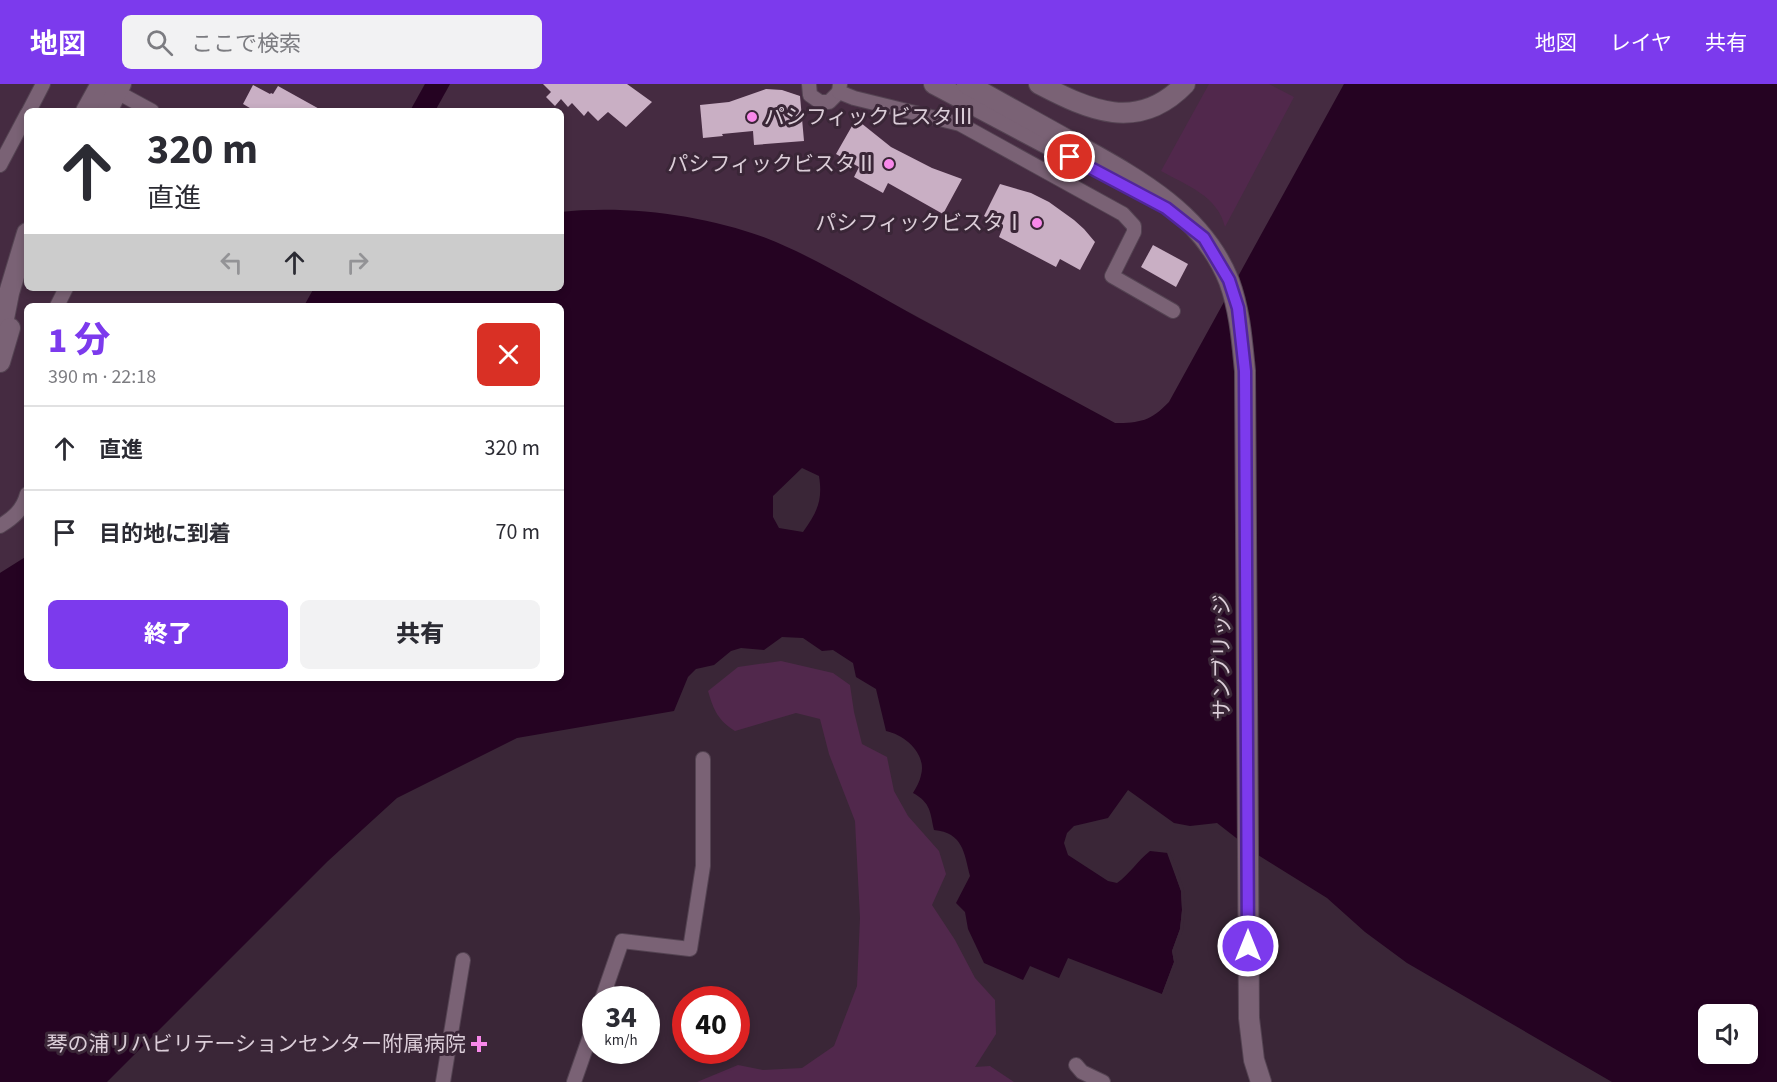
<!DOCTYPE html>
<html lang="ja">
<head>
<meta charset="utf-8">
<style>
	:root { --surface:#fff; --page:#f2f2f3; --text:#2b2b33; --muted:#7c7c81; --line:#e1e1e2; --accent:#7c3aed }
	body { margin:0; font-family:"Source Sans 3","Noto Sans JP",sans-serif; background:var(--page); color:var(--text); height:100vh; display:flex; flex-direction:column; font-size:22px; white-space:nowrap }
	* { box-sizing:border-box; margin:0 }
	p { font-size:20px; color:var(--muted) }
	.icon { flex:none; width:33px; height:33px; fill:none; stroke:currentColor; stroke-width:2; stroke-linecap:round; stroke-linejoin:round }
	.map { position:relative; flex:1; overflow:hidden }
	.side { position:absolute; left:24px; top:219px; width:540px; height:378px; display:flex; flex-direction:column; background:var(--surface); border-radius:9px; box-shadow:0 3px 9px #0003 }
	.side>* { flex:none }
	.banner { position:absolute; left:24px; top:24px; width:540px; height:183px; border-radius:9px; box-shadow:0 3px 9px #0003; background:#fff; color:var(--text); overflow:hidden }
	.buttons { position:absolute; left:1698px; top:920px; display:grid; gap:12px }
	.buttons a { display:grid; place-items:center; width:60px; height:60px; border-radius:9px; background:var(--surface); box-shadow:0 3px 9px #0003; font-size:30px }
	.speed { position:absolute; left:582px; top:902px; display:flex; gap:12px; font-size:30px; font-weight:700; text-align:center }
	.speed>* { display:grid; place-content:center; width:78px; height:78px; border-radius:50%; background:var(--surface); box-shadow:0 3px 9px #0003; line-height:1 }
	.speed small { font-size:15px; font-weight:400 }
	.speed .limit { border:9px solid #d22; background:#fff; color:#111 }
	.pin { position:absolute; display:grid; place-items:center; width:51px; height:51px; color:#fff; margin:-26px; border:3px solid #fff; border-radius:50%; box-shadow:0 2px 6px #0007 }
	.me { position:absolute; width:66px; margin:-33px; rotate:0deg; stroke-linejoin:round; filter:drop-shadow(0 0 4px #0008) }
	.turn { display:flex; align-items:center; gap:21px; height:126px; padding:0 24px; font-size:27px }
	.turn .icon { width:78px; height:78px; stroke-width:2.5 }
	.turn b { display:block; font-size:42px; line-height:51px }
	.lanes { display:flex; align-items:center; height:57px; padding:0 24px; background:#0003; justify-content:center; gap:30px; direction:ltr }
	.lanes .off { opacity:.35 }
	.round { display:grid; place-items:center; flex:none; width:63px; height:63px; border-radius:9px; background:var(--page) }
	.overview { display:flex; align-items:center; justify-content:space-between; height:102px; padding:0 24px }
	h1 { font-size:36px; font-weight:800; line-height:45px; color:var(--accent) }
	.button { display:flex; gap:12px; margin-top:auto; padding:12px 24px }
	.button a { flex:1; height:69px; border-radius:9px; background:var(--accent); color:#fff; font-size:24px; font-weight:800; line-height:69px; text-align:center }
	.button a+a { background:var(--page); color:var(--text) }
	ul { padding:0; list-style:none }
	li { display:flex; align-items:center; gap:18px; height:84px; padding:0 24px; border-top:2px solid var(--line) }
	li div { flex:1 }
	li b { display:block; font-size:22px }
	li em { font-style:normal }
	header { display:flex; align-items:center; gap:36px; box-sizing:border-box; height:84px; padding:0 30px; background:var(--accent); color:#fff }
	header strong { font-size:28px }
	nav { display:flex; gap:33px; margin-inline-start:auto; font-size:21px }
	.search { width:420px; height:54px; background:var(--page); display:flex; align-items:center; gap:15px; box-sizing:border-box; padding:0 21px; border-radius:9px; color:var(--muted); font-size:22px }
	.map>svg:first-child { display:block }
	.built { fill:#452b41 }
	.green { fill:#51284c }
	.water { fill:#250322; fill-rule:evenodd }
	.pier { fill:#3a2637 }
	.building { fill:#c9afc4 }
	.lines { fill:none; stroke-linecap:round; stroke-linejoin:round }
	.street-casing { stroke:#544352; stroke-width:16 }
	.secondary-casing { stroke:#544352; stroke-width:22 }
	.street { stroke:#7a6275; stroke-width:14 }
	.secondary { stroke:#7a6275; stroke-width:20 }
	.route-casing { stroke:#51269a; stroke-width:15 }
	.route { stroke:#7c3aed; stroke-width:10 }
	.poi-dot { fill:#f888ea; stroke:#3a2637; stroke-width:2 }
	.labels { text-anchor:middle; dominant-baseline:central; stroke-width:6; stroke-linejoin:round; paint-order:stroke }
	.poi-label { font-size:21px; fill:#dbcdd8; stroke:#3a2637; text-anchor:end }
	.street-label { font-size:21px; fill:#dbcdd8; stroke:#3a2637 }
</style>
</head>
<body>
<header>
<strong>地図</strong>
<div class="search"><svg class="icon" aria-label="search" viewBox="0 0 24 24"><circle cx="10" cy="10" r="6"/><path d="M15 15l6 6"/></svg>ここで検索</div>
<nav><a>地図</a><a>レイヤ</a><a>共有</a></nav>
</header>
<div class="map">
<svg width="1777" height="998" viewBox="0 0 1777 998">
	<rect width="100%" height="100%" fill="#3a2637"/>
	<!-- built -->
	<g class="built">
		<polygon points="0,0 425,0 410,27 27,27 27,204 314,204 304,222 27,222 27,472 0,489"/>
		<polygon points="450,0 1344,0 1169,318 1158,329 1147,336 1130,339 1115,339 823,182 767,155 658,129 581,126 561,128 561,27 435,27"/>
	</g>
	<!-- green -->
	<g class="green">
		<path d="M1209 0H1269L1294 13 1225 143C1218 112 1186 101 1161 87Z"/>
		<path d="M781 577 833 589 850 601 854 628 862 660 887 673 894 707 908 732 939 767 946 790 932 821 955 856 975 894 995 916 996 950 975 983 990 982 1014 998H697L738 981 763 986 802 984 834 962 857 902 860 834 855 737 829 670 820 635 796 629 735 647C718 636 714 627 708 607L738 583Z"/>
	</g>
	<!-- water -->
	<g class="water">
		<polygon points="425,0 450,0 435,27 410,27"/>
		<path d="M1344 0H1777V998H1612L1407 879 1365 848 1327 814 1258 771 1217 739 1190 742 1174 739 1128 706 1108 734 1074 742 1067 749 1064 759 1068 771 1108 797 1117 799C1130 790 1137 777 1150 767L1168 769 1181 807 1182 826 1180 845 1172 867 1174 878 1162 910 1068 874 1059 894 1030 882 1023 896 984 879 968 845 965 828 956 819 970 792C964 768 963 749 934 746 930 728 931 719 913 709 916 704 920 697 921 691 927 670 905 651 886 647L876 605 856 593 853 579 833 566 822 567 803 554 782 553 764 566 741 564 731 567 714 581 696 585 688 593 674 627 517 654 397 714 328 777 107 998H0V489L27 472V594H561V222H304L314 204H561V128C628 121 703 131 766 154 817 174 871 208 919 234 985 269 1050 304 1115 339 1140 339 1151 337 1169 318ZM802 384 819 392C823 417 817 428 803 448L779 444 773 433V412ZM1708 930H1748V969H1708Z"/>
	</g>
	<!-- pier -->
	<polygon class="pier" points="1166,766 1170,768 1178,786 1184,806 1185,826 1183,846 1175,867 1177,879 1165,911 1162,910 1174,878 1172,867 1180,845 1182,826 1181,807"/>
	<!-- building -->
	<g class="building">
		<polygon points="543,0 627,0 652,18 626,43 608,28 598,37 588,27 584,32 572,19 568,23 561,15 555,22 546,13 551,8"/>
		<polygon points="253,1 270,10 271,9 273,10 278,2 323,27 255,27 243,20"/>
		<polygon points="766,5 782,6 800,12 804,57 754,61 753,47 722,50 723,52 703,54 700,21 729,18"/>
		<polygon points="856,35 891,63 932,84 962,95 943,130 888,99 883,109 854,93 859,83 836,70"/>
		<polygon points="1000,100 1031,109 1049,118 1074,136 1084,145 1095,158 1080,186 1060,175 1056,183 999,153 1003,143 984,132"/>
		<polygon points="1153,161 1188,180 1176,203 1141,183"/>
	</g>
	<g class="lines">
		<defs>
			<g id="street">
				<polyline points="809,0 810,11 820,18 829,18 839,8"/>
				<polyline points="840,0 839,8 854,14 960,40 1123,130 1134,142 1134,148 1112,192 1173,227"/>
				<polyline points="117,8 152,27"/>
				<polyline points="29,27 43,0"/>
				<polyline points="0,81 27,30"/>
				<polyline points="57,222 66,204"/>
				<path d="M0 442C13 434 23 426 27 410"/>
				<polyline points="602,915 622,857 690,865 703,782 703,675"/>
				<polyline points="1076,981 1082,988 1103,998"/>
				<polyline points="443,998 463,876"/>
				<polyline points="574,998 596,935"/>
			</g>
			<g id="secondary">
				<polyline points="934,0 1085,80"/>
				<path d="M967 0C1003 20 1039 40 1075 60 1136 94 1202 129 1229 197 1240 227 1242 257 1245 287L1249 934 1254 976 1261 998"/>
				<path d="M1039 0C1089 26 1138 49 1185 0"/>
				<polyline points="86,27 101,0"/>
				<polyline points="107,27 121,0"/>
				<polyline points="0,255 9,209 27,149"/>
				<polyline points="0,278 10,244"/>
			</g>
		</defs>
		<!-- street casing -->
		<use href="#street" class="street-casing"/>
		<!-- secondary casing -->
		<use href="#secondary" class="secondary-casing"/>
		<!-- street -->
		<use href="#street" class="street"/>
		<!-- secondary -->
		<use href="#secondary" class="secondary"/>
	</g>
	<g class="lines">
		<defs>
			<polyline id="route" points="1070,73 1166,124 1204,154 1229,196 1238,224 1245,287 1248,862"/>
		</defs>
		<!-- route casing -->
		<use href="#route" class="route-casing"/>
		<!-- route -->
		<use href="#route" class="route"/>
	</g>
	<!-- markers -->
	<g class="poi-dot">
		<circle cx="752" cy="33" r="6"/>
		<circle cx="889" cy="80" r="6"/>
		<circle cx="1037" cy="139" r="6"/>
		<path d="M476 951h6v6h6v6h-6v6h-6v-6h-6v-6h6z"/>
	</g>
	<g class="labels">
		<!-- poi labels -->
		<g class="poi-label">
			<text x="764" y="33" text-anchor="start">パシフィックビスタⅢ</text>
			<text x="877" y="80">パシフィックビスタⅡ</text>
			<text x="1025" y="139">パシフィックビスタⅠ</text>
			<text x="466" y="960">琴の浦リハビリテーションセンター附属病院</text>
		</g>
		<!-- street labels -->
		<g class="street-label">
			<text transform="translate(1222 573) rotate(-90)">サンブリッジ</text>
		</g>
	</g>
</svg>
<div class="buttons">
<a><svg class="icon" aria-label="sound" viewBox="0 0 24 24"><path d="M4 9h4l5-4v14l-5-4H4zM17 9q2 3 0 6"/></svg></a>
</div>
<div class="speed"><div>34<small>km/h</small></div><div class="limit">40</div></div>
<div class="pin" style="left:1070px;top:73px;background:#d93025"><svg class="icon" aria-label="arrive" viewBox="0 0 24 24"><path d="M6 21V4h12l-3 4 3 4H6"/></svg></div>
<svg class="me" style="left:1248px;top:862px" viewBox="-20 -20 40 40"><circle r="17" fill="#7c3aed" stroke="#fff" stroke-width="3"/><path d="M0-11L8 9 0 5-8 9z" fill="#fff"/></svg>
<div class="banner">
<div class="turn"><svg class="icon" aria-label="ahead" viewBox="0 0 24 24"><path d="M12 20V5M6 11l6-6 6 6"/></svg><div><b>320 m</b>直進</div></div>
<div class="lanes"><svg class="icon off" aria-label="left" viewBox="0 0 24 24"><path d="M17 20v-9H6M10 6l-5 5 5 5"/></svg><svg class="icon" aria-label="ahead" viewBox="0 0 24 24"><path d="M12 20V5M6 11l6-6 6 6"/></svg><svg class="icon off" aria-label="right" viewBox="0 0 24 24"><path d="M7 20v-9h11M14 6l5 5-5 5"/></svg></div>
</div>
<section class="side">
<div class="overview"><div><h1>1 分</h1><p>390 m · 22:18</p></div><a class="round" style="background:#d93025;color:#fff"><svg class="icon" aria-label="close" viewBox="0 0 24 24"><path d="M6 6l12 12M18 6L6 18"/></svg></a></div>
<ul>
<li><svg class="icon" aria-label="ahead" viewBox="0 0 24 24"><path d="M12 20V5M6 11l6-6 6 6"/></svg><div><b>直進</b></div><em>320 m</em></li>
<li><svg class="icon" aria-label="arrive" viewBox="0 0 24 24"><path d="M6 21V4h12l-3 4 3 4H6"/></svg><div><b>目的地に到着</b></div><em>70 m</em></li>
</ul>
<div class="button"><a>終了</a><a>共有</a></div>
</section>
</div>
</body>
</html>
